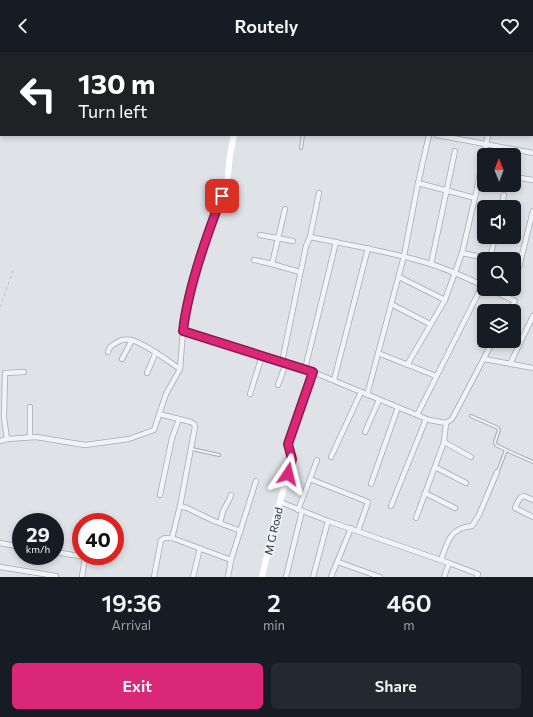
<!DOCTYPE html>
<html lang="en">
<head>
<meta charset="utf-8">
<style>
	:root { --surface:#171b24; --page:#242831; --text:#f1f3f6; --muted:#9ea1a6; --accent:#db2777 }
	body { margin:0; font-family:Commissioner,sans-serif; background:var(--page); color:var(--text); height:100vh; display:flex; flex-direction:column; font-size:15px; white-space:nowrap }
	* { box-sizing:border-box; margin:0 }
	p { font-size:13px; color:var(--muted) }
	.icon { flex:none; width:22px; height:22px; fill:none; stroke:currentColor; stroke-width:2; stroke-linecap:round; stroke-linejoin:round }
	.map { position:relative; height:525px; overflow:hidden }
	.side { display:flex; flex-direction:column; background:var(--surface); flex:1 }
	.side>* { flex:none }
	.top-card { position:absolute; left:0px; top:0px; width:533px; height:84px; box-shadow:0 2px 6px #0003; background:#202124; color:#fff; overflow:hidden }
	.needle { width:26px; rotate:359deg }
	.controls { position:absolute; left:477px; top:96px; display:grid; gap:8px }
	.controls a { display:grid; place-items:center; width:44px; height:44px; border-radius:6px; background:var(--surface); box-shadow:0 2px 6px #0003; font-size:20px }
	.speed { position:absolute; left:12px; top:461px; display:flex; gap:8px; font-size:20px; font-weight:700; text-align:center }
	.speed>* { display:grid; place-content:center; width:52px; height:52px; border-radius:50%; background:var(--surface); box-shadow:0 2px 6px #0003; line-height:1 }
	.speed small { font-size:10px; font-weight:400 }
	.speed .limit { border:6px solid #d22; background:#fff; color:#111 }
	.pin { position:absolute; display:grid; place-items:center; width:34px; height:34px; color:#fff; margin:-17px; border-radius:8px; box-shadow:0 2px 6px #0006 }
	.me { position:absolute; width:44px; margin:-22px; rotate:10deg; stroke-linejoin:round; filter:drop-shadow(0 0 3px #0008) }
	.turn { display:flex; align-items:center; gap:14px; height:84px; padding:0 12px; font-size:18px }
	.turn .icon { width:52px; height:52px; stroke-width:2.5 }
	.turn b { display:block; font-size:28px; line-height:34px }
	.eta { display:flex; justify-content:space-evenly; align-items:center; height:68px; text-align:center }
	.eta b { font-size:24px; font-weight:600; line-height:28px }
	.cta { display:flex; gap:8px; margin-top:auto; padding:8px 12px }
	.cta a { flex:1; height:46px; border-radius:6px; background:var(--accent); color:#fff; font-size:16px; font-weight:600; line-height:46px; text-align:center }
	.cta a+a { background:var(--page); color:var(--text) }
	header { display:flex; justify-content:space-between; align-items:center; height:52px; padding:0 12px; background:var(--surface); font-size:18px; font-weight:600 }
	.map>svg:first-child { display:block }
	.building { fill:#b7bcc4 }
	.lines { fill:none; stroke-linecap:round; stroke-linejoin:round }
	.lane-casing { stroke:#a5aab1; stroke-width:4 }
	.street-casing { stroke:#a5aab1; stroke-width:6 }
	.path { stroke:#bdc1c6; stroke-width:1; stroke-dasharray:3 3; stroke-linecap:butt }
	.lane { stroke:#f1f3f6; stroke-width:2 }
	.street { stroke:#f1f3f6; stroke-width:4.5 }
	.secondary { stroke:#fff; stroke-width:6 }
	.route-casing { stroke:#8e194d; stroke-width:10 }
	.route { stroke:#db2777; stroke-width:7 }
	.labels { text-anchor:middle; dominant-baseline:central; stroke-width:3.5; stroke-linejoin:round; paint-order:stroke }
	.street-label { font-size:11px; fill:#29323d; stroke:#eef1f5 }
</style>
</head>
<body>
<header><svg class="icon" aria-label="back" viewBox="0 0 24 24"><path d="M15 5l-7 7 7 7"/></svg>Routely<svg class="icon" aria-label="heart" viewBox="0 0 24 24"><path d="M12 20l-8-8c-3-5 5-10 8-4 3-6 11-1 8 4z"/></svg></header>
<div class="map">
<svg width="533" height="525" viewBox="0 0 533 525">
	<rect width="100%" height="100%" fill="#dfe3e7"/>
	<!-- building -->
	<polygon class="building" points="55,479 62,480 60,487 55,486"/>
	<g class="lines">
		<defs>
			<g id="lane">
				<polyline points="301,96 303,83"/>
				<polyline points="471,364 498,376 499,378 495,390 496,393 506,398"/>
				<polyline points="192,397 219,403"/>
				<polyline points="498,419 506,398 533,410"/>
			</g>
			<g id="street">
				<polyline points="467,0 469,1"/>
				<polyline points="448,1 449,0"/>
				<polyline points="474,1 474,0"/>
				<polyline points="506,1 507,0"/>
				<polyline points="530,1 530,0"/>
				<polyline points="532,27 533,27"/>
				<polyline points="532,45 533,45"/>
				<polyline points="532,72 533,72"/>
				<polyline points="437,83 533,101"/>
				<polyline points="488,83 476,141 462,201 491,207"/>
				<polyline points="514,125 533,128"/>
				<polyline points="418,131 475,146"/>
				<polyline points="501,155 504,143"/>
				<polyline points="260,183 293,189"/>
				<polyline points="310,185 319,141"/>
				<polyline points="490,207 495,185"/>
				<polyline points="254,208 272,212 300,220"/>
				<polyline points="272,212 285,157"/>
				<polyline points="431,212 455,99"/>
				<polyline points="514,214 519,215 533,159"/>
				<polyline points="399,225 445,248"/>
				<polyline points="489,237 515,249 509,259"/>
				<polyline points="391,252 430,272"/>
				<path d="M108 300C109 295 112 293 116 291 120 288 126 287 131 288 145 291 168 309 180 317"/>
				<polyline points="378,301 436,324"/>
				<polyline points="122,307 132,288"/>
				<polyline points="484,307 533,316"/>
				<path d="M282 310 306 194 310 185C348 193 387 199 424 210 445 216 465 225 484 234"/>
				<polyline points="510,312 533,264"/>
				<polyline points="407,313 445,248 462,201"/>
				<polyline points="305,317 336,190"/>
				<polyline points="313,320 429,368 446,371 452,367 493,289"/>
				<polyline points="147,321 156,300"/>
				<polyline points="334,328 368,196"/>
				<polyline points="278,333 286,311"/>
				<polyline points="250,342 262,304"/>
				<polyline points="367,343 404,204 418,131 429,83"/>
				<polyline points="159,362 191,370 194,372 195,375 180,454 172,486"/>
				<polyline points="417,363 482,234"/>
				<polyline points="365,380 379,348"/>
				<polyline points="30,385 30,355"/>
				<polyline points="7,387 4,366 5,321 24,320"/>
				<polyline points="0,389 7,387 36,385 85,393 129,387 154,378 166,342 180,317 183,279"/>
				<polyline points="444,390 471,405"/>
				<polyline points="331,405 361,340"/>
				<polyline points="435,415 466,431"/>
				<polyline points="310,427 317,408"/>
				<polyline points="371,432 398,355"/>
				<polyline points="425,441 455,456"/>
				<polyline points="160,443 172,386 179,367"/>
				<polyline points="533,448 524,444 521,445 517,451 515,456 533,465"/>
				<polyline points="280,450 328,469 449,511 444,525"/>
				<polyline points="180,454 187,456 214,469 241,479"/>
				<polyline points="391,454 426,367"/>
				<polyline points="298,458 310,427 368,450 358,479"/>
				<polyline points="416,466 444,390 446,371"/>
				<polyline points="220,471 223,459 230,446 231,443"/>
				<polyline points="0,491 21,495"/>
				<polyline points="55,500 91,506"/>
				<path d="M441 508C448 489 450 476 472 474L479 463 497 420"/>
				<polyline points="338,510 380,525"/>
				<polyline points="449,511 478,522 477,525"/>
				<polyline points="0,515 56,524"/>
				<polyline points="82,525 85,505"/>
				<polyline points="154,525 161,488 165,486 172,486 231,508"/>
				<polyline points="193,525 200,496"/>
				<polyline points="228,525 231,508 256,429"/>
				<polyline points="286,525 302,459"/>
				<polyline points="313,525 328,469"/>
				<polyline points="331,525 351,476"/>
			</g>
		</defs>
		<!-- lane casing -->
		<use href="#lane" class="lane-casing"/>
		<!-- street casing -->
		<use href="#street" class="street-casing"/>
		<!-- path -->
		<polyline class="path" points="0,255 13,219"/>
		<!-- lane -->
		<use href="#lane" class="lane"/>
		<!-- street -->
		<use href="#street" class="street"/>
		<!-- secondary -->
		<g class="secondary">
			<polyline points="258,1 259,0"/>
			<polyline points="234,83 230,103 227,132 208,179 189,245 183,279 313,320 288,391 292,407 275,468 262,525"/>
		</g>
	</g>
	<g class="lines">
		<defs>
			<path id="route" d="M222 144C206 185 188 235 183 279L313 320 288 392 292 407 288 422"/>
		</defs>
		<!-- route casing -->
		<use href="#route" class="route-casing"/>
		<!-- route -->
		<use href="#route" class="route"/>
	</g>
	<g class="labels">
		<!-- street labels -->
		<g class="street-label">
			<text transform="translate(273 479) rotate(-77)">M G Road</text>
		</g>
	</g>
</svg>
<div class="controls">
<a><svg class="needle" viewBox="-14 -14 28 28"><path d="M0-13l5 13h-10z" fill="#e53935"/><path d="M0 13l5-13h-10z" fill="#9ea1a6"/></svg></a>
<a><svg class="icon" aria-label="sound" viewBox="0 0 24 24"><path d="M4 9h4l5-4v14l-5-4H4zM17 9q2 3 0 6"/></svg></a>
<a><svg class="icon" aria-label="search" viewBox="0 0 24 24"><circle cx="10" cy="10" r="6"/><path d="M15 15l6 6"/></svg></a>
<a><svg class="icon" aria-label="layers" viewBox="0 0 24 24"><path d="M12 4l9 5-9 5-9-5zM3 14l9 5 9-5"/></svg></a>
</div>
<div class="speed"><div>29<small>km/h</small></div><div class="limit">40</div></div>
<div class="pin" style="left:222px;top:144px;background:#d93025"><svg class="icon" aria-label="arrive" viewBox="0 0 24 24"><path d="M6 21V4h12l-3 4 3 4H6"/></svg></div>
<svg class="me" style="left:288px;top:422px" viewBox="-20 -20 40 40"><path d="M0-17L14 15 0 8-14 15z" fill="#db2777" stroke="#fff" stroke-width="4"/></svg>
<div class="top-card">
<div class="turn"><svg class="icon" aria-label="left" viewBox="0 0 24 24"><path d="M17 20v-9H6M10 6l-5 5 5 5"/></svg><div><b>130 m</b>Turn left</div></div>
</div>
</div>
<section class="side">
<div class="eta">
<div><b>19:36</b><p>Arrival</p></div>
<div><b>2</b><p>min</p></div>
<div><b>460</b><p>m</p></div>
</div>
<div class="cta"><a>Exit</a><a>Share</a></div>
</section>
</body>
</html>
